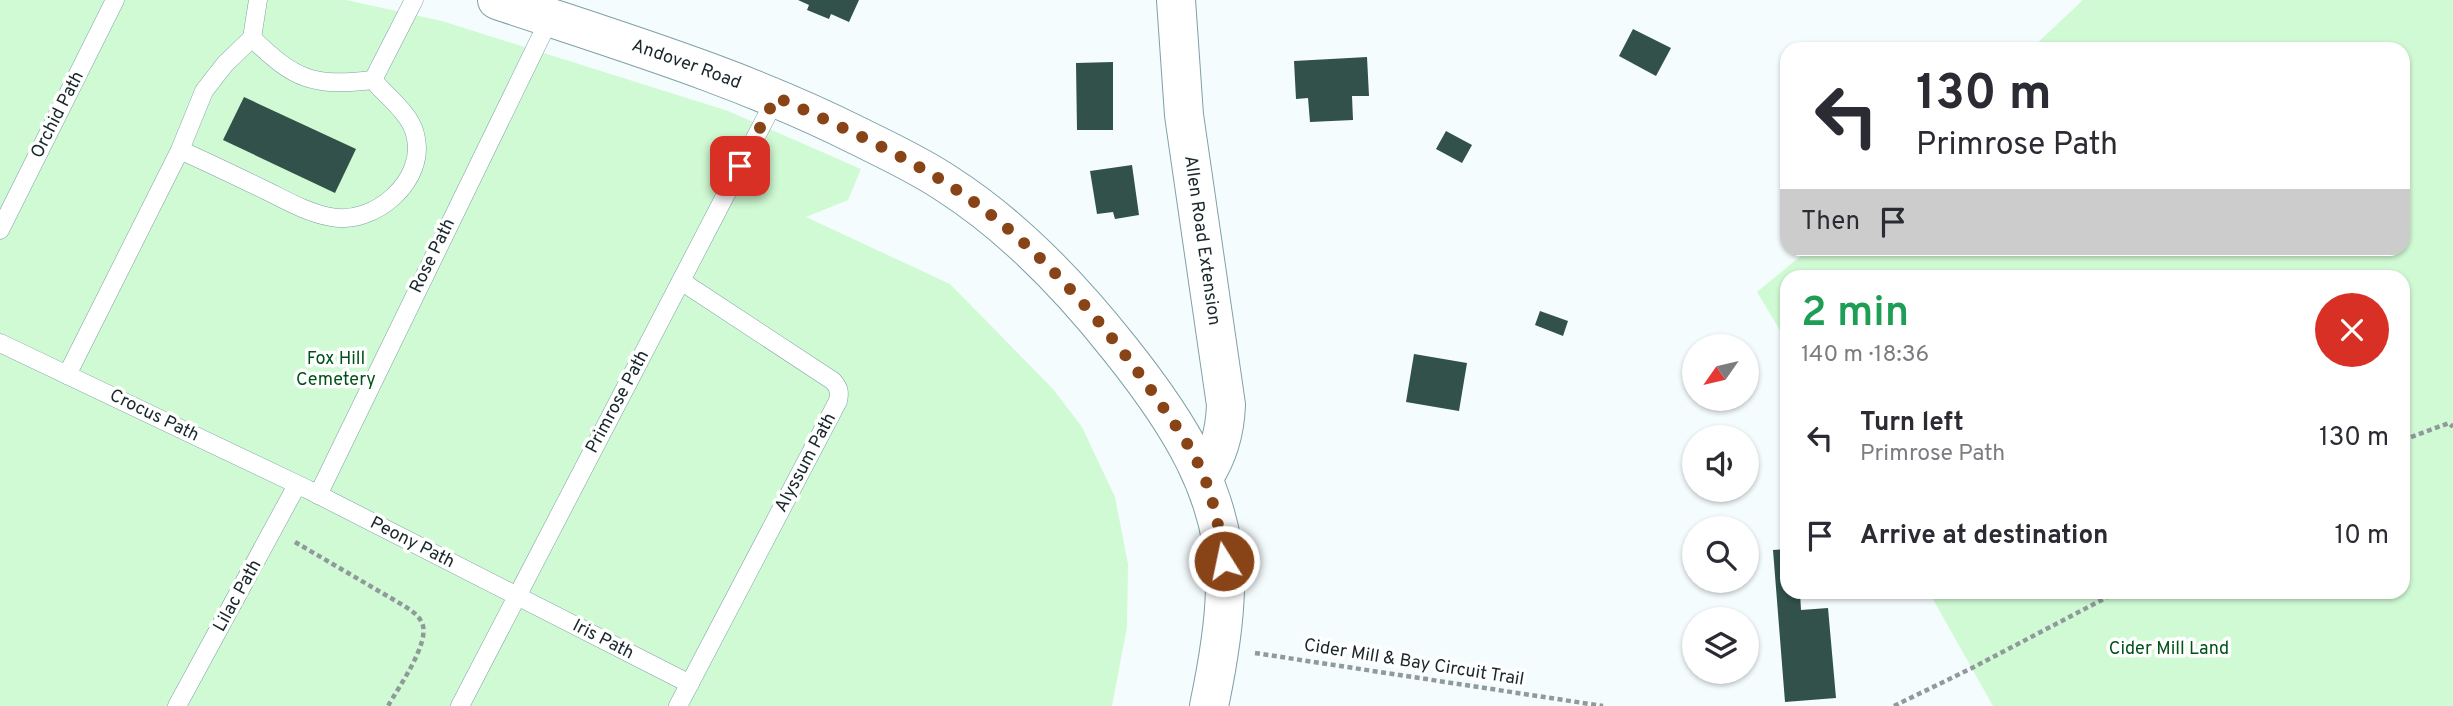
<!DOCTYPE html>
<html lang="en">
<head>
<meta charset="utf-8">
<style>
	:root { --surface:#fff; --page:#f7f7f7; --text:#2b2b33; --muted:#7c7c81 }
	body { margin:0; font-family:Overpass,sans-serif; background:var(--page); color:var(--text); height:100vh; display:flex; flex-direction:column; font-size:26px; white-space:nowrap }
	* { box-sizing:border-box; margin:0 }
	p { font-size:23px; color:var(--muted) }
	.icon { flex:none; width:38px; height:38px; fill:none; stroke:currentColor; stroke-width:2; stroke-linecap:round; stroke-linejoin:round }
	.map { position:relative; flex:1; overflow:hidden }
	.side { position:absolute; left:1780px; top:270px; width:630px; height:329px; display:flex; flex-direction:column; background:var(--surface); border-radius:21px; box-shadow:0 2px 5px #0004 }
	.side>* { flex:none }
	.banner { position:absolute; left:1780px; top:42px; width:630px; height:214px; border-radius:21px; box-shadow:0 2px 5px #0004; background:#fff; color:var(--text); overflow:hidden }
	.needle { width:46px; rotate:236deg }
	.buttons { position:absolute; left:1682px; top:334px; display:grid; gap:14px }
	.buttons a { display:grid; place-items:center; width:77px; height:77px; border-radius:50%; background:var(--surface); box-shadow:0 2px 5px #0004; font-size:35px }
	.pin { position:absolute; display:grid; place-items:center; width:60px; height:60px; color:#fff; margin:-30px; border-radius:14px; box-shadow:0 4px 10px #0006 }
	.me { position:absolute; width:77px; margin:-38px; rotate:350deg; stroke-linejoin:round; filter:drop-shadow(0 0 5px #0008) }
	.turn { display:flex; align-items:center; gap:24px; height:147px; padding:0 21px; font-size:32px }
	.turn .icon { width:91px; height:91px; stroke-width:2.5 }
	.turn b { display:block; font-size:49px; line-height:60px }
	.then { display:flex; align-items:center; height:66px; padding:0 21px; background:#0003; gap:14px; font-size:26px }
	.round { display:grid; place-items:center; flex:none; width:74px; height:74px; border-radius:37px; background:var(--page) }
	.headline { display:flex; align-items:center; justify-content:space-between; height:119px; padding:0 21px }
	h1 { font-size:42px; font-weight:600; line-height:52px; color:#1e9e55 }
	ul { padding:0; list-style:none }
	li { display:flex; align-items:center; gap:21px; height:98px; padding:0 21px }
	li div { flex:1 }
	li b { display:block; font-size:26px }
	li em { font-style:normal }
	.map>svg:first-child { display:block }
	.green { fill:#d0fad3 }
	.building { fill:#31514a }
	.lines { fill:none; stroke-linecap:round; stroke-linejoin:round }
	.service-casing { stroke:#7ea0a7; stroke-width:19 }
	.tertiary-casing { stroke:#7ea0a7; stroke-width:40 }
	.secondary-casing { stroke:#7ea0a7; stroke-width:40 }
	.path { stroke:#909a9c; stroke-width:4.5; stroke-dasharray:5 3.5; stroke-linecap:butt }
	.service { stroke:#fff; stroke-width:18 }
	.tertiary { stroke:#fff; stroke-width:38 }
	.secondary { stroke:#fff; stroke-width:38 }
	.route { stroke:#884417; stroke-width:12; stroke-dasharray:0 21.6 }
	.labels { text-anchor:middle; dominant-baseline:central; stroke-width:7; stroke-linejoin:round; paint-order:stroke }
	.street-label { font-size:18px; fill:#19272a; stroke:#fff }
	.park-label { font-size:18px; fill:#005318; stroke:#fff }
</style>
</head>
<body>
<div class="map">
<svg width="2453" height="706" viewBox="0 0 2453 706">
	<rect width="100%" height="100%" fill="#f5fcfe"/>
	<!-- green -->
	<g class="green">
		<polygon points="0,0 346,0 442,21 728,111 861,169 848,200 806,217 950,284 1053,389 1082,427 1115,497 1128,564 1127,627 1112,706 0,706"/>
		<polygon points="2083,0 2453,0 2453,706 1993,706 1929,592 2403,592 2403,276 1787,276 1787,342 1757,292 1809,249 2403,248 2403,49 2031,49"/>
	</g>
	<!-- building -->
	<g class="building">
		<polygon points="798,0 859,0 849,22 831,14 829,19 807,10 809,5"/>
		<polygon points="1633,29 1671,48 1656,76 1619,56"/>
		<polygon points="1367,57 1369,96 1352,96 1353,120 1310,122 1308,98 1296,99 1294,61"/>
		<polygon points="1113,62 1113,130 1077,130 1076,63"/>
		<polygon points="244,97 356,149 335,193 223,140"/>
		<polygon points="1446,131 1472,145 1462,163 1436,149"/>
		<polygon points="1132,165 1139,215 1115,219 1113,212 1097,214 1090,171"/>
		<polygon points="1540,311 1568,321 1563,336 1535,325"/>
		<polygon points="1414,354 1467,363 1459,411 1406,402"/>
		<polygon points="1787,549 1787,592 1800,592 1801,610 1828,608 1836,698 1785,702 1773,550"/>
	</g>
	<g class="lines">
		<defs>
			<g id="service">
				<polyline points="252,38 258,0"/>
				<polyline points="373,80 414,0"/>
				<polyline points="0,230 115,0"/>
				<polyline points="0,343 307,489 690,684"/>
				<path d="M67 375 180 150 204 91 225 64 252 38C295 80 313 87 373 80 386 96 410 113 415 134 428 180 374 226 331 217 308 213 287 201 267 191 238 177 209 163 180 150"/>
				<polyline points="318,495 550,18"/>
				<polyline points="177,706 297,485"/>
				<polyline points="460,706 776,98"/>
				<path d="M678 706 838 401C840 392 839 388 833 381L681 281"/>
			</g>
			<g id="tertiary">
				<path id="s1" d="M1176 0 1184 115 1226 405C1225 432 1219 454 1204 477"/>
			</g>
			<g id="secondary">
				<path id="s2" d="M497 0C619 41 743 78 858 136 888 151 919 165 947 184 1014 227 1071 287 1120 349 1176 419 1228 496 1225 590 1224 629 1217 668 1209 706"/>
			</g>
		</defs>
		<!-- service casing -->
		<use href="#service" class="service-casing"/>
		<!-- tertiary casing -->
		<use href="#tertiary" class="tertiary-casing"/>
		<!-- secondary casing -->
		<use href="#secondary" class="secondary-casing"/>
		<!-- path -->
		<g class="path">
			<polyline points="2403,440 2449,423 2453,427"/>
			<path d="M295 542 401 604C409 609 418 614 422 623 431 642 398 688 388 706"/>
			<polyline points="1255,653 1603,706"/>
			<polyline points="1894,706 1972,668 2117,592"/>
		</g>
		<!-- service -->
		<use href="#service" class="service"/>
		<!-- tertiary -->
		<use href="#tertiary" class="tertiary"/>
		<!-- secondary -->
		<use href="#secondary" class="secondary"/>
	</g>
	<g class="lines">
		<!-- route -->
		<path class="route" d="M740 166 776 97C833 123 892 149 946 183 1030 236 1099 316 1156 397 1174 423 1193 449 1205 479 1215 505 1220 533 1224 561"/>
	</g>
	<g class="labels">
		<!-- street labels -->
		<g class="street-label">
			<text stroke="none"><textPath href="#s2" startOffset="200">Andover Road</textPath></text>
			<text transform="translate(58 115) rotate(-63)">Orchid Path</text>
			<text stroke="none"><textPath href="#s1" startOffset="242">Allen Road Extension</textPath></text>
			<text transform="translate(433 256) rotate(-64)">Rose Path</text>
			<text transform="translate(618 402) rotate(-62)">Primrose Path</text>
			<text transform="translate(154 416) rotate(26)">Crocus Path</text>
			<text transform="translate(806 463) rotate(-62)">Alyssum Path</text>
			<text transform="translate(412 543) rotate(27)">Peony Path</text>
			<text transform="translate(238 596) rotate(-61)">Lilac Path</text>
			<text transform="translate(603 640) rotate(27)">Iris Path</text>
			<text transform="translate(1414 663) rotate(9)">Cider Mill &amp; Bay Circuit Trail</text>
		</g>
		<!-- park labels -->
		<g class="park-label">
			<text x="336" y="359">Fox Hill<tspan x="336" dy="21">Cemetery</tspan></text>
			<text x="2169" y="649">Cider Mill Land</text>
		</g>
	</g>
</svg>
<div class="buttons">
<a><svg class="needle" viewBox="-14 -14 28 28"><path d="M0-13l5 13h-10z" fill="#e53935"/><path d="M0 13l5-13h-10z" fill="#7c7c81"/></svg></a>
<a><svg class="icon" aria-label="sound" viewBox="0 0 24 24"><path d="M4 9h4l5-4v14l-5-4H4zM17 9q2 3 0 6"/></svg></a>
<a><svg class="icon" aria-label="search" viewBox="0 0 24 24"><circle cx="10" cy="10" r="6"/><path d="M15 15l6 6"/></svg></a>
<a><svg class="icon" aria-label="layers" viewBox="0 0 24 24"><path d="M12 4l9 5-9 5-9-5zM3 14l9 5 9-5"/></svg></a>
</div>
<div class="pin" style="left:740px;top:166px;background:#d93025"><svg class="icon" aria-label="arrive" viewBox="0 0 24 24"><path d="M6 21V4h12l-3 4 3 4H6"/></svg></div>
<svg class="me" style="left:1224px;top:561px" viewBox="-20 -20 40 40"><circle r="17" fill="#884417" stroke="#fff" stroke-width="3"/><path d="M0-11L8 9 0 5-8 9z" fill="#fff"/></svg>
<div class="banner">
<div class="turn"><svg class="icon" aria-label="left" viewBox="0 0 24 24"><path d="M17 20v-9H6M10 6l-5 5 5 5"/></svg><div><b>130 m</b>Primrose Path</div></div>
<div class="then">Then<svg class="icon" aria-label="arrive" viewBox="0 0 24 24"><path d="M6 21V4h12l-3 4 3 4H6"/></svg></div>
</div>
<section class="side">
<div class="headline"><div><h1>2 min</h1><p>140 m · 18:36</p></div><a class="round" style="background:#d93025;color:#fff"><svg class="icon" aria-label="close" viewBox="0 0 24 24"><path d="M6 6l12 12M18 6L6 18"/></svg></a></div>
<ul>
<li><svg class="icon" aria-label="left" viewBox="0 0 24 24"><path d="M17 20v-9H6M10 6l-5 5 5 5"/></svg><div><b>Turn left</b><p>Primrose Path</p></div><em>130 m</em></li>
<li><svg class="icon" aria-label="arrive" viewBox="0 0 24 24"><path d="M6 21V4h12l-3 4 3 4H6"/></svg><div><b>Arrive at destination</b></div><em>10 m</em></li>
</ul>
</section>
</div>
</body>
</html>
